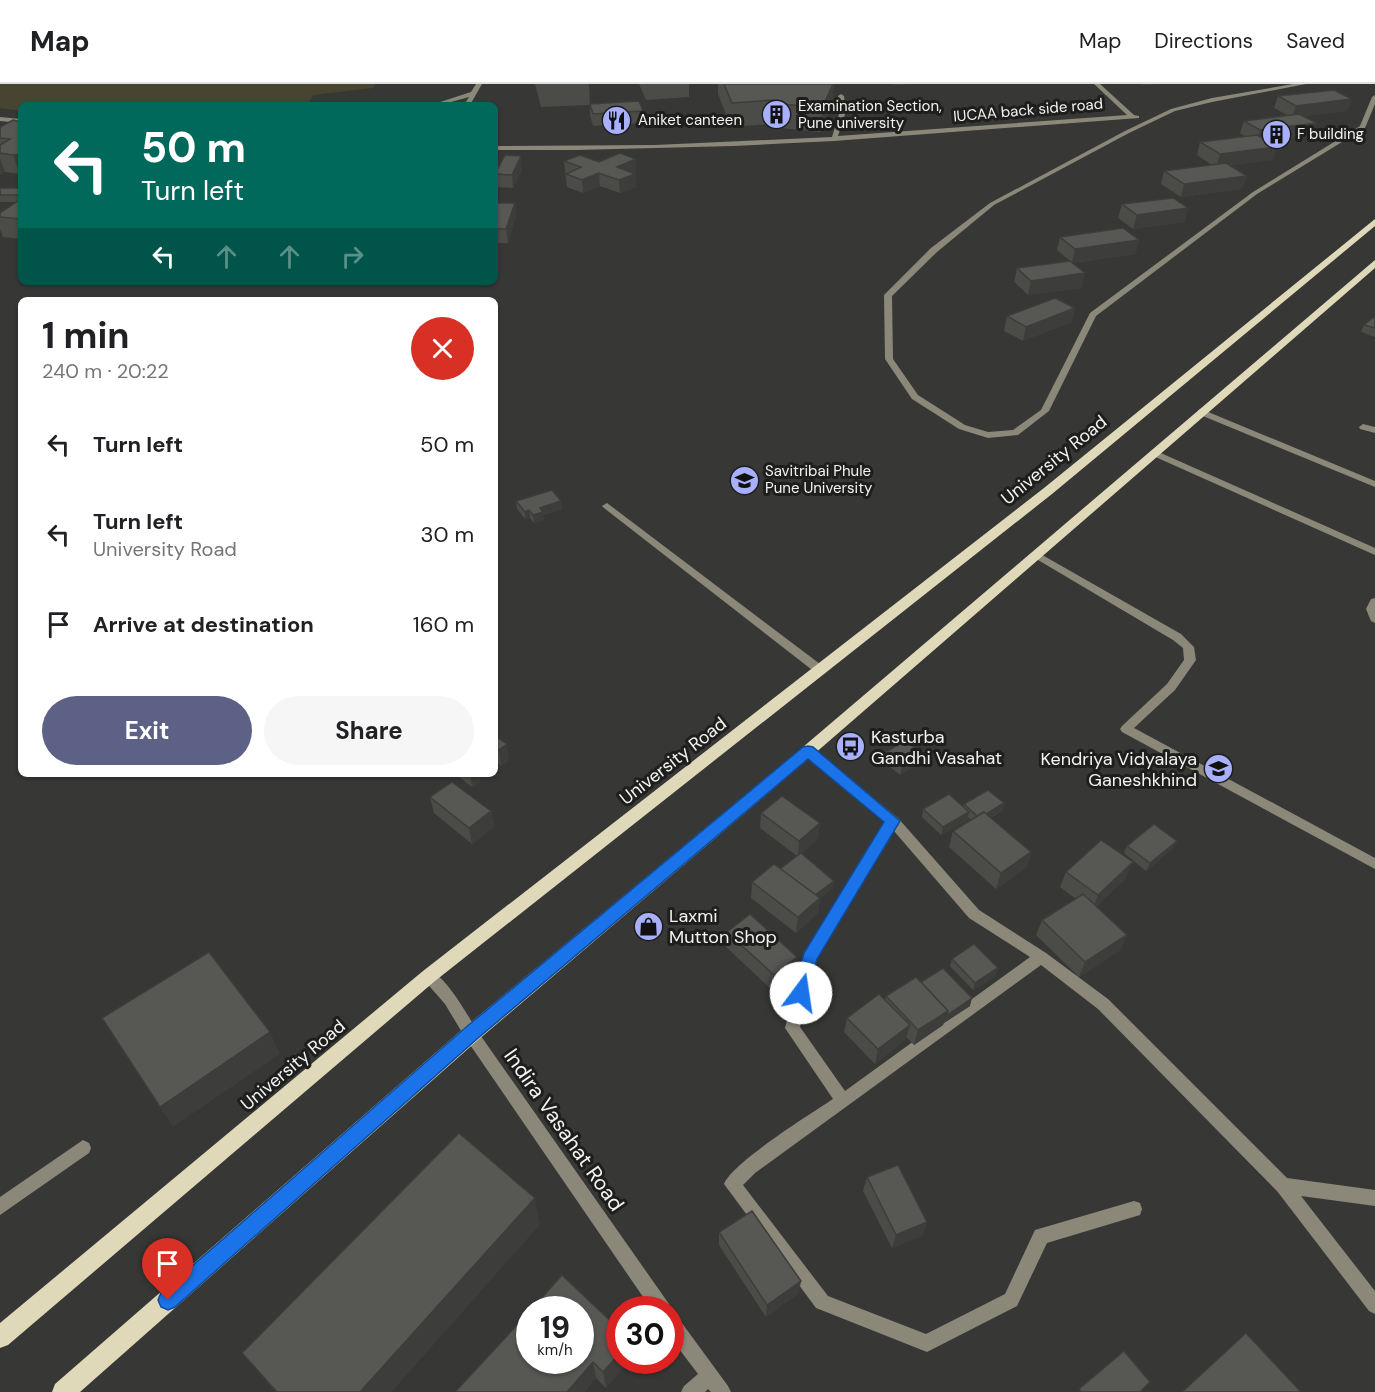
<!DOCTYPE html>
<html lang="en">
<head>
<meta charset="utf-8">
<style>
	:root { --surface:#fff; --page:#f6f6f6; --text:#202124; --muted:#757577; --line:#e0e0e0; --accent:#5d6185 }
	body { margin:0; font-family:"DM Sans",sans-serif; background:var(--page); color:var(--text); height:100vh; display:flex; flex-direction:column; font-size:22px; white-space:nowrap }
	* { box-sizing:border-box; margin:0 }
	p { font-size:20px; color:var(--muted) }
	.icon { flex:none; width:33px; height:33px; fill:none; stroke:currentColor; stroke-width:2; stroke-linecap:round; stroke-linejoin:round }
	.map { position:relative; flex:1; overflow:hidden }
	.details { position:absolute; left:18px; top:213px; width:480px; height:480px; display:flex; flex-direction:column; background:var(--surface); border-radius:9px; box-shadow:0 2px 4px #0004 }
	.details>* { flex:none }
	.banner { position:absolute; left:18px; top:18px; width:480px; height:183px; border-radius:9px; box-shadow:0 2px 4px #0004; background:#00695c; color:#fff; overflow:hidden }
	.speed { position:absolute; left:516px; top:1212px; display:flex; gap:12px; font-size:30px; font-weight:700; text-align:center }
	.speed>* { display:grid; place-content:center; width:78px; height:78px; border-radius:50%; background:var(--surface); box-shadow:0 2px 4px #0004; line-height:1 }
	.speed small { font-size:15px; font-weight:400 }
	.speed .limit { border:9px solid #d22; background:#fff; color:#111 }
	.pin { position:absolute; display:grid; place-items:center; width:51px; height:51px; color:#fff; margin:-62px -26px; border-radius:50% 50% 50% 0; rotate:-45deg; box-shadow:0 0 6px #0007 }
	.pin .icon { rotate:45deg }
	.me { position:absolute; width:66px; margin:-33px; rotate:14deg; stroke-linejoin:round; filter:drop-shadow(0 0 4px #0008) }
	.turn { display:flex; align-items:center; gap:21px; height:126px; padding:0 24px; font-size:27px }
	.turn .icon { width:78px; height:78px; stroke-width:2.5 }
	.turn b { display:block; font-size:42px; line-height:51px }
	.lanes { display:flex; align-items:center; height:57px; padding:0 24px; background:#0003; justify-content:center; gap:30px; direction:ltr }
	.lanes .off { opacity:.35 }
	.round { display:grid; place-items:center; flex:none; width:63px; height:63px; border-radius:32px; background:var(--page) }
	.head { display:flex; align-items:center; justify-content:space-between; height:102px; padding:0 24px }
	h1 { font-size:36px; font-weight:700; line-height:45px }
	.button { display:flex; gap:12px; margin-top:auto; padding:12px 24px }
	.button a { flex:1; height:69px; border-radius:36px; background:var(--accent); color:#fff; font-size:24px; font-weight:700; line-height:69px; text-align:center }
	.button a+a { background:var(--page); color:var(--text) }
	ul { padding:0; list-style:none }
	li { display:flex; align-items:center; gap:18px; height:90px; padding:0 24px }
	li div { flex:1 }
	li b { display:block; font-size:22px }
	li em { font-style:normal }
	header { display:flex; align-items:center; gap:36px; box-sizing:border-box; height:84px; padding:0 30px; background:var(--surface); border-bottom:2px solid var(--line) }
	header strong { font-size:28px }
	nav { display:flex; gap:33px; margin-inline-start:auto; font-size:21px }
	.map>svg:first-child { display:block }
	.green { fill:#474431 }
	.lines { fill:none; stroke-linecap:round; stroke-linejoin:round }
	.lane { fill:#8b8879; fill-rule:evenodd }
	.street { fill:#8b8879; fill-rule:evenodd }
	.primary { fill:#dfd9ba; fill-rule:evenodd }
	.wall { fill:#4b4b48 }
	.shaded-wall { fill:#3d3d3b }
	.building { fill:#575754; stroke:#3d3d3b; stroke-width:1.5 }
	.route { fill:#1a73e8; stroke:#114b97; stroke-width:1.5 }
	.labels { text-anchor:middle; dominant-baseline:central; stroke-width:6; stroke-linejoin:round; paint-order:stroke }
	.far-poi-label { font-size:15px; fill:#f3f3f1; stroke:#1e1e1d; text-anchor:start }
	.far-street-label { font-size:15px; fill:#f3f3f1; stroke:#1e1e1d }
	.street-label { font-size:18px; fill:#f3f3f1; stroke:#1e1e1d }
	.poi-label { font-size:18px; fill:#f3f3f1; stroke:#1e1e1d; text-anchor:start }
	.near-street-label { font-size:21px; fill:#f3f3f1; stroke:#1e1e1d }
</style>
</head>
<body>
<header>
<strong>Map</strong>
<nav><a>Map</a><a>Directions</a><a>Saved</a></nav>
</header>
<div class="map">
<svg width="1375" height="1308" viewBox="0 0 1375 1308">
	<rect width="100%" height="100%" fill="#373735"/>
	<!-- green -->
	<polygon class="green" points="0,0 375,0 373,4 313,11 307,21 21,21 21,27 0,24"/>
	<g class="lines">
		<!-- lane -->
		<g class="lane">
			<polygon points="476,0 482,0 470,21 464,21 469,13 440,21 431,21 471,8"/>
			<polygon points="1094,0 1100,0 1134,31 1139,32 1139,34 834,57 734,62 575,66 495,66 495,62 655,61 832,53 840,27 838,12 841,10 844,12 846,27 838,52 1127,31"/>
			<polygon points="1293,0 1306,0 1212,18 1175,27 1129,49 994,121 937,168 892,212 893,275 918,311 965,341 988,348 1013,346 1041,326 1090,229 1253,108 1360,42 1372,13 1375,11 1375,20 1365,44 1257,110 1096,232 1049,327 1018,351 988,354 959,345 912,315 885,275 884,211 931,164 990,119 1125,47 1171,25 1212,14"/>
			<polygon points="0,33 21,35 21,39 0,37"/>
			<polygon points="1363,340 1375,343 1375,349 1360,345 1359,343"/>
			<polygon points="607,419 824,583 826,586 824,589 816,589 604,424 602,422"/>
			<polygon points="1037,468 1181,550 1194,563 1196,576 1175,606 1134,644 1375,774 1375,785 1122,648 1120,645 1122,642 1167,600 1184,576 1183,564 1173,556 1033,473 1032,471"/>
			<polygon points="83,1056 89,1059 91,1064 89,1069 0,1131 0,1113"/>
		</g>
		<!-- street -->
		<g class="street">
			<polygon points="1201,325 1375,397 1375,403 1198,330 1198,326"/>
			<polygon points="1154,366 1375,464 1375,471 1151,371 1149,369"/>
			<polygon points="1375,514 1375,539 1371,537 1366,525 1371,515"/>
			<path d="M808 663 812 664 898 734 979 826 1046 869 1108 915 1287 1094 1375 1106V1122L1301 1112 1375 1207V1230L1369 1227 1277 1107 1098 925 1041 881 755 1089 743 1101 828 1212 926 1250 1005 1210 1035 1146 1134 1117 1140 1119 1142 1125 1140 1131 1047 1159 1017 1222 927 1268 816 1224 724 1100C733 1078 809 1031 833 1015L785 944 804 870 886 738 804 670 802 667ZM894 747 969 834 1030 873 845 1007 800 943 816 875Z"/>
			<path d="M429 886C446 892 467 930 476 945L669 1220 672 1226 671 1228 676 1231 728 1302 731 1308H711L708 1305 705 1308H681L684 1302 698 1290 670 1253V1226H652L466 955 445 920 424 896 422 892 424 888Z"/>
		</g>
		<!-- primary -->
		<g class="primary">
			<polygon points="1375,135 1375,142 1052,410 435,897 8,1261 0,1264 0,1239 423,887 1044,404"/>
			<polygon points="1375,176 1375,184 813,671 478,956 80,1308 52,1308 55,1300 464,944 803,663"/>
		</g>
	</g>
	<!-- wall -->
	<g class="wall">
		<polygon points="535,0 589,0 590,20 643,27 643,39 593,42 590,32 590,21 541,23"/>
		<polygon points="639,0 689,0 689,13 646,16"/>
		<polygon points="718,0 834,0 832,22 820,48 781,44 772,40 731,43 718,10"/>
		<polygon points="1278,12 1352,15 1347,27 1304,32 1317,39 1312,52 1268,57 1273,76 1230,81 1242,105 1181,113 1161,100 1164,87 1212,81 1197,71 1200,58 1246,53 1240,49 1244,37 1287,31 1274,24"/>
		<polygon points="13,36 21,90 5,88 0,91 0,43"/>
		<polygon points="564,77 599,78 636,88 633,89 635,90 636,103 620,109 600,102 583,109 567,103"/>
		<polygon points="522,85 513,104 497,103 495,90"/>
		<polygon points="0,104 21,104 21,155 3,153 0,145 0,129 17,118 0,118"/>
		<polygon points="495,119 515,119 516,132 508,159 495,159"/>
		<polygon points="1122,120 1188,124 1184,138 1133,145 1118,134"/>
		<polygon points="1060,153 1139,156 1135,170 1073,179 1082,204 1028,211 1014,198 1017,184 1070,177 1057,166"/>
		<polygon points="1075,224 1071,238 1023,257 1004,247 1007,232"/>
		<polygon points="1375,232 1375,253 1361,248 1364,241"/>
		<polygon points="516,417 562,425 543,431 544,436 534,439 530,434 525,435 517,425"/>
		<polygon points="495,652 509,676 501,682 498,679 495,681"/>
		<polygon points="885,669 921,678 900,691 883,677"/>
		<polygon points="455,690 482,690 479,692 480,698 472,703"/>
		<polygon points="430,713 491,727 494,743 472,760 434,729"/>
		<polygon points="1004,719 1002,727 991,734 1031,768 1026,784 996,805 949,763 953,747 971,736 968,733 967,736 941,751 922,733 923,725 963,723 964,720"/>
		<polygon points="761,729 820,739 818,755 801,770 833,804 820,814 818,829 796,849 751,814 752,798 780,785 797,772 760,744"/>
		<polygon points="1177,757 1173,764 1146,787 1124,769 1127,762"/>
		<polygon points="1066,788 1126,794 1096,823 1127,851 1120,866 1079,893 1036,851 1042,836 1076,815 1060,803"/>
		<polygon points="727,848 797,873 795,888 772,906 726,863"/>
		<polygon points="952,875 998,884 995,892 973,906 950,882"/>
		<polygon points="921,898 970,922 944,939 943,941 914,961 906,953 906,955 875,980 844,948 847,934 885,917 886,912"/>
		<polygon points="867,1093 923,1151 892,1164 863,1107"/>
		<polygon points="540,1140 391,1308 276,1308 242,1269"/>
		<polygon points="719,1149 799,1209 766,1233 719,1161"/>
		<polygon points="530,1227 620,1276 629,1276 606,1304 596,1294 584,1308 455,1308"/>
	</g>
	<!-- shaded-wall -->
	<g class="shaded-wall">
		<polygon points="834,0 832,22 820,48 822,24"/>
		<polygon points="893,0 913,0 893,2"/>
		<polygon points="1142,0 1160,0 1141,2"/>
		<polygon points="1352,15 1347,27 1292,34 1296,22"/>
		<polygon points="1317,39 1312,52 1256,59 1260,46"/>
		<polygon points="1277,63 1273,76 1216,83 1220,70"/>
		<polygon points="21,70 21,90 20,90 13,71"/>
		<polygon points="521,72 522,85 513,104 512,91"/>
		<polygon points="0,74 5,88 0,91"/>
		<polygon points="636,75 636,88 617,96 617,83"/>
		<polygon points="599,89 600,102 583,109 582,96"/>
		<polygon points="635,90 636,103 620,109 619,96"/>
		<polygon points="1247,92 1242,105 1181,113 1184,100"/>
		<polygon points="515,119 516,132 508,159 506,145"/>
		<polygon points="1188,124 1184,138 1133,145 1137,131"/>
		<polygon points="1139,156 1135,170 1072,179 1075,165"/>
		<polygon points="1085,189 1082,204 1028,211 1031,197"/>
		<polygon points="1075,224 1071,238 1023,257 1026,243"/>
		<polygon points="561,417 562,425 543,431 544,436 534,439 533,431 540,424"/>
		<polygon points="529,426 530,434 525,435 525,428"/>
		<polygon points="507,660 509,676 501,682 499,666"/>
		<polygon points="495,664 498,679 495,681"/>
		<polygon points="922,670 921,678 900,691 902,683"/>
		<polygon points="470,690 482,690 479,692 480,698 472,703"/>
		<polygon points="1004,719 1002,727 977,742 980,734"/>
		<polygon points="491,727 494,743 472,760 469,744"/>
		<polygon points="969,728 967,736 941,751 943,743"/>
		<polygon points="820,739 818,755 798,773 799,757"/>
		<polygon points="1177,757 1173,764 1146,787 1150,779"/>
		<polygon points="1031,768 1026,784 996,805 1001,789"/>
		<polygon points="1133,778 1126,794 1092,827 1098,811"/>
		<polygon points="834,797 833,804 820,814 818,829 796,849 798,833 813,812"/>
		<polygon points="1127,851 1120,866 1079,893 1085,878"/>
		<polygon points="797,873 795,888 772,906 774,891"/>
		<polygon points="998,884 995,892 973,906 975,899"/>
		<polygon points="972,914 970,922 944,939 946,932"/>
		<polygon points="948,927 943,941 914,961 918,946"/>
		<polygon points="910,941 906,955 875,980 878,965"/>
		<polygon points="270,948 280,970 173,1043 160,1023"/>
		<polygon points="535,1114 540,1140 391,1308 360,1308"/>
		<polygon points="927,1138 923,1151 892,1164 896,1151"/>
		<polygon points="801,1197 799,1209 766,1233 767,1221"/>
		<polygon points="620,1269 620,1276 629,1276 606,1304 603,1288"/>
		<polygon points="593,1278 596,1294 584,1308 567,1308"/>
	</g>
	<!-- building -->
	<g class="building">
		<polygon points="724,0 833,0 822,24 782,20 774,16 732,19"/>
		<polygon points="1334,6 1352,15 1296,22 1278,12"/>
		<polygon points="639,17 643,27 593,30 590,20"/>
		<polygon points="1299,30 1317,39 1260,46 1244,37"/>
		<polygon points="13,36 21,38 21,70 13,71 0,69 0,61 10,55 0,54 0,43"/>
		<polygon points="1257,51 1277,63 1220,70 1200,58"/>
		<polygon points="620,69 636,75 617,83 635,90 619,96 599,89 582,96 566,90 581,83 564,77 580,71 599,78"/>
		<polygon points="505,71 521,72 512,91 495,90"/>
		<polygon points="1226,79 1247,92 1184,100 1164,87"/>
		<rect x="0" y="104" width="21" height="7"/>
		<polygon points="1173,114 1188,124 1137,131 1122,120"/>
		<polygon points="18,117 21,118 21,135 0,133 0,129"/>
		<polygon points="495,119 515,119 506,145 495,145"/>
		<polygon points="1123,144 1139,156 1075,165 1060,153"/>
		<polygon points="1070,177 1085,189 1031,197 1017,184"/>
		<polygon points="1055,214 1075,224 1026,243 1007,232"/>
		<polygon points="1375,232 1375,244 1364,241"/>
		<polygon points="552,406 561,417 540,424 543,428 533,431 529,426 525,428 516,417"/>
		<polygon points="495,652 507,660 499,666 495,663"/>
		<polygon points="905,656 922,670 902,683 885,669"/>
		<polygon points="452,698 491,727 469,744 430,713"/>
		<polygon points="988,706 1004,719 986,730 984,728 977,732 964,720"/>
		<polygon points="949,710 969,728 943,743 923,725"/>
		<polygon points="782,712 820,739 799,757 761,729"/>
		<polygon points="984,728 1031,768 1001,789 953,747"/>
		<polygon points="1154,740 1177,757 1150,779 1127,762"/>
		<polygon points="1101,756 1133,778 1098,811 1066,788"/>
		<polygon points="801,769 834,797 815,811 780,785"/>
		<polygon points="774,780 820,814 798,833 752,798"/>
		<polygon points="1083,810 1127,851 1085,878 1042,836"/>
		<polygon points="750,830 797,873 774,891 727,848"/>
		<polygon points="974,860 998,884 975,899 952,875"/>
		<polygon points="209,868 270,948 160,1023 102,934"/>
		<polygon points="943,884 972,914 946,932 948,927 921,898"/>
		<polygon points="916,893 948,927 918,946 886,912"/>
		<polygon points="879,910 910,941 878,965 847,934"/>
		<polygon points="459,1049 535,1114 360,1308 277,1308 242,1269"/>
		<polygon points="898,1081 927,1138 896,1151 867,1093"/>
		<polygon points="752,1127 801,1197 767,1221 719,1148"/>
		<polygon points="562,1191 620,1246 620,1269 603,1288 593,1278 567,1308 455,1308 530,1227 530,1276 580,1276 580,1226 531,1226"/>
		<polygon points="1246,1249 1301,1308 1182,1308"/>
		<polygon points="1124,1267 1150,1298 1140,1308 1081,1308 1079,1305"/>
	</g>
	<!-- route -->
	<polygon class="route" points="808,662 813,663 900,737 817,875 807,914 801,916 795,914 793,909 804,869 884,738 808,675 477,955 175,1223 168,1226 161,1223 158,1216 161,1209 465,944 803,663"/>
	<!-- icons -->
	<defs>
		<symbol id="building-disc" viewBox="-11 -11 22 22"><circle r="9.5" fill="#a8b0fc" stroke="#1e1e1d"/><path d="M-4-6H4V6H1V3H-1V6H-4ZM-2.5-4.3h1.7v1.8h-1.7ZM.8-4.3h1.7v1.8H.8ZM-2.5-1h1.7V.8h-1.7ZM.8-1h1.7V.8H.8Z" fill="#111"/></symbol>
		<symbol id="restaurant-disc" viewBox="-11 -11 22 22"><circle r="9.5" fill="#a8b0fc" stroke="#1e1e1d"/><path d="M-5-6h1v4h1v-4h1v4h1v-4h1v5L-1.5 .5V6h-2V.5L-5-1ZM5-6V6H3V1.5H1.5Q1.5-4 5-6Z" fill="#111"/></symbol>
		<symbol id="university-disc" viewBox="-11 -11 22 22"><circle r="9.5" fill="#a8b0fc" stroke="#1e1e1d"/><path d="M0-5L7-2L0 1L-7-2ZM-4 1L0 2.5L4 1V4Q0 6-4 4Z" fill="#111"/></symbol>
		<symbol id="bus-disc" viewBox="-11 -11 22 22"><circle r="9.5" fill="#a8b0fc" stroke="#1e1e1d"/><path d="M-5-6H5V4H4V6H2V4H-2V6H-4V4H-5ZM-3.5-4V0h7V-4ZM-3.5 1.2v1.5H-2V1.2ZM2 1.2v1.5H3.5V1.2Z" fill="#111"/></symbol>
		<symbol id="school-disc" viewBox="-11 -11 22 22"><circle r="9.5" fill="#a8b0fc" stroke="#1e1e1d"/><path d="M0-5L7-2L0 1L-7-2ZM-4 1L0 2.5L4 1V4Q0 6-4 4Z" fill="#111"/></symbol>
		<symbol id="shop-disc" viewBox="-11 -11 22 22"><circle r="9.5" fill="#a8b0fc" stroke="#1e1e1d"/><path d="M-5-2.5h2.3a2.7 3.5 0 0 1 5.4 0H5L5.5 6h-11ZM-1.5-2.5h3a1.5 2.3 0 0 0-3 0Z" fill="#111"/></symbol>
	</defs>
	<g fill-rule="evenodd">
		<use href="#building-disc" x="760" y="14" width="33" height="33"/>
		<use href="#restaurant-disc" x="600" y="20" width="33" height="33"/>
		<use href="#building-disc" x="1260" y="34" width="33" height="33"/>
		<use href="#university-disc" x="728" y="380" width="33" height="33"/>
		<use href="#bus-disc" x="834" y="646" width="33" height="33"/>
		<use href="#school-disc" x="1202" y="668" width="33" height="33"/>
		<use href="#shop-disc" x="632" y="826" width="33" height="33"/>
	</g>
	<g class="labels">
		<!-- far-poi labels -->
		<g class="far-poi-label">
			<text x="798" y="22">Examination Section,<tspan x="798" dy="17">Pune university</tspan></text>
			<text x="638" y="36">Aniket canteen</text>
			<text x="1297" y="50">F building</text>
			<text x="765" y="387">Savitribai Phule<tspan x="765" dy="17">Pune University</tspan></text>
		</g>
		<!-- far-street labels -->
		<g class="far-street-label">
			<text transform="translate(1028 26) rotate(-5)">IUCAA back side road</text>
		</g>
		<!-- street labels -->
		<g class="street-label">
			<text transform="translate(1054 376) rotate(-39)">University Road</text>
			<text transform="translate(673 677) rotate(-38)">University Road</text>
			<text transform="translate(293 981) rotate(-40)">University Road</text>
		</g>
		<!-- poi labels -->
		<g class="poi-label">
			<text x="871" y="653">Kasturba<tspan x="871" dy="21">Gandhi Vasahat</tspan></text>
			<text x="1197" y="675" text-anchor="end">Kendriya Vidyalaya<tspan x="1197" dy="21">Ganeshkhind</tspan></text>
			<text x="669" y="832">Laxmi<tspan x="669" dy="21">Mutton Shop</tspan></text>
		</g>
		<!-- near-street labels -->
		<g class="near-street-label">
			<text transform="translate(564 1046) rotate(55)">Indira Vasahat Road</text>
		</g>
	</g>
</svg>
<div class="speed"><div>19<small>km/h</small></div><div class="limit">30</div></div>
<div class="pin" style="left:168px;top:1216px;background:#d93025"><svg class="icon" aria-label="arrive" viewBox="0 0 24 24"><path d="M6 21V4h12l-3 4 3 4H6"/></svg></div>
<svg class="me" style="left:801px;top:909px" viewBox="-20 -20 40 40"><circle r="19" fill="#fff"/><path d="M0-13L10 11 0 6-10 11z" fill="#1a73e8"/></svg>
<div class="banner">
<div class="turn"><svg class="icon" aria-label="left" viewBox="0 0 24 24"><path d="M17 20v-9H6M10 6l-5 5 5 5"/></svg><div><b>50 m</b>Turn left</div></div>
<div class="lanes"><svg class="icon" aria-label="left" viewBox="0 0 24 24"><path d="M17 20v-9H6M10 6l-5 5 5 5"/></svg><svg class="icon off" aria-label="ahead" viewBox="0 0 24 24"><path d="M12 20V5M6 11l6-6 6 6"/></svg><svg class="icon off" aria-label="ahead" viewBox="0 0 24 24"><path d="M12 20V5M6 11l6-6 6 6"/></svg><svg class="icon off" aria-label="right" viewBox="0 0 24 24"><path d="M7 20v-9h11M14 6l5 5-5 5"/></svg></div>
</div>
<section class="details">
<div class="head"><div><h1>1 min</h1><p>240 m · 20:22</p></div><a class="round" style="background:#d93025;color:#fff"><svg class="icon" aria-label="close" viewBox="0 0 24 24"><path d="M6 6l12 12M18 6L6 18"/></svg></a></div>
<ul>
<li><svg class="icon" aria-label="left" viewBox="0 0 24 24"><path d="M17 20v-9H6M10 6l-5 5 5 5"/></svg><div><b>Turn left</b></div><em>50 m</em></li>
<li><svg class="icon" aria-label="left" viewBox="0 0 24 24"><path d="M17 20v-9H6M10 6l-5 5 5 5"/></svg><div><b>Turn left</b><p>University Road</p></div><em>30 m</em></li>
<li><svg class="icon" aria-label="arrive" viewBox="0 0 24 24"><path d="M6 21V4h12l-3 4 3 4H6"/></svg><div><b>Arrive at destination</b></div><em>160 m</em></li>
</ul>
<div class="button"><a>Exit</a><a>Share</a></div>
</section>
</div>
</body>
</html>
